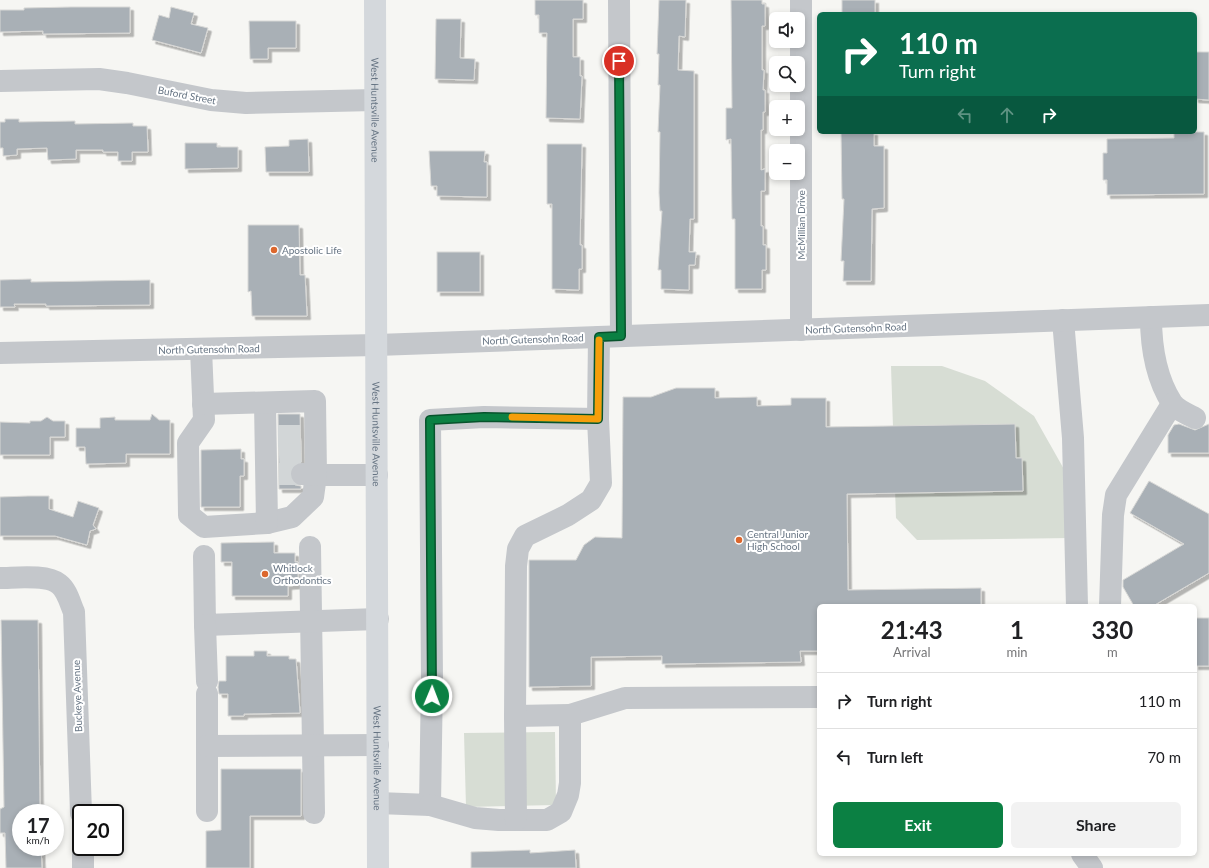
<!DOCTYPE html>
<html lang="en">
<head>
<meta charset="utf-8">
<style>
	:root { --surface:#fff; --page:#f2f2f2; --text:#202124; --muted:#757577; --line:#e0e0e0; --accent:#0b8043 }
	body { margin:0; font-family:Lato,sans-serif; background:var(--page); color:var(--text); height:100vh; display:flex; flex-direction:column; font-size:15px; white-space:nowrap }
	* { box-sizing:border-box; margin:0 }
	p { font-size:13px; color:var(--muted) }
	.icon { flex:none; width:22px; height:22px; fill:none; stroke:currentColor; stroke-width:2; stroke-linecap:round; stroke-linejoin:round }
	.map { position:relative; flex:1; overflow:hidden }
	.drawer { position:absolute; left:817px; top:604px; width:380px; height:252px; display:flex; flex-direction:column; background:var(--surface); border-radius:6px; box-shadow:0 2px 6px #0003 }
	.drawer>* { flex:none }
	.banner { position:absolute; left:817px; top:12px; width:380px; height:122px; border-radius:6px; box-shadow:0 2px 6px #0003; background:#0b6e4f; color:#fff; overflow:hidden }
	.fabs { position:absolute; left:769px; top:12px; display:grid; gap:8px }
	.fabs a { display:grid; place-items:center; width:36px; height:36px; border-radius:6px; background:var(--surface); box-shadow:0 2px 6px #0003; font-size:20px }
	.speed { position:absolute; left:12px; top:804px; display:flex; gap:8px; font-size:20px; font-weight:700; text-align:center }
	.speed>* { display:grid; place-content:center; width:52px; height:52px; border-radius:50%; background:var(--surface); box-shadow:0 2px 6px #0003; line-height:1 }
	.speed small { font-size:10px; font-weight:400 }
	.speed .limit { border:2px solid #111; border-radius:6px; background:#fff; color:#111 }
	.pin { position:absolute; display:grid; place-items:center; width:34px; height:34px; color:#fff; margin:-17px; border:2px solid #fff; border-radius:50%; box-shadow:0 1px 4px #0007 }
	.me { position:absolute; width:44px; margin:-22px; rotate:1deg; stroke-linejoin:round; filter:drop-shadow(0 0 3px #0008) }
	.turn { display:flex; align-items:center; gap:14px; height:84px; padding:0 16px; font-size:18px }
	.turn .icon { width:52px; height:52px; stroke-width:2.5 }
	.turn b { display:block; font-size:28px; line-height:34px }
	.lanes { display:flex; align-items:center; height:38px; padding:0 16px; background:#0003; justify-content:center; gap:20px; direction:ltr }
	.lanes .off { opacity:.35 }
	.eta { display:flex; justify-content:space-evenly; align-items:center; height:68px; text-align:center }
	.eta b { font-size:24px; font-weight:700; line-height:28px }
	.primary-button { display:flex; gap:8px; margin-top:auto; padding:8px 16px }
	.primary-button a { flex:1; height:46px; border-radius:6px; background:var(--accent); color:#fff; font-size:16px; font-weight:700; line-height:46px; text-align:center }
	.primary-button a+a { background:var(--page); color:var(--text) }
	ul { padding:0; list-style:none }
	li { display:flex; align-items:center; gap:12px; height:56px; padding:0 16px; border-top:1px solid var(--line) }
	li div { flex:1 }
	li b { display:block; font-size:15px }
	li em { font-style:normal }
	.map>svg:first-child { display:block }
	.green { fill:#d7ddd4 }
	.building { fill:#a9b0b6; stroke:#d8d8d6; filter:url(#shadow) }
	.lines { fill:none; stroke-linecap:round; stroke-linejoin:round }
	.minor-tunnel { stroke:#d2d6d7; stroke-width:22; stroke-dasharray:22 11; stroke-linecap:butt }
	.minor { stroke:#c4c7cb; stroke-width:22 }
	.major { stroke:#d4d8dc; stroke-width:22 }
	.route-casing { stroke:#07532c; stroke-width:10 }
	.route { stroke:#0b8043; stroke-width:7 }
	.slow { stroke:#f59e0b; stroke-width:7 }
	.poi-dot { fill:#dc672d; stroke:#fff; stroke-width:1.5 }
	.labels { text-anchor:middle; dominant-baseline:central; stroke-width:4; stroke-linejoin:round; paint-order:stroke }
	.street-label { font-size:10px; fill:#667483; stroke:#fff }
	.poi-label { font-size:10px; fill:#667483; stroke:#fff; text-anchor:start }
</style>
</head>
<body>
<div class="map">
<svg width="1209" height="868" viewBox="0 0 1209 868">
	<defs>
		<filter id="shadow"><feDropShadow dx="3.5" dy="3.5" stdDeviation="0" flood-color="#0004"/></filter>
	</defs>
	<rect width="100%" height="100%" fill="#f6f6f3"/>
	<!-- green -->
	<g class="green">
		<polygon points="891,366 942,366 985,381 1034,416 1065,471 1071,538 917,540 896,518"/>
		<polygon points="555,732 556,805 466,807 464,733"/>
	</g>
	<!-- building -->
	<g class="building">
		<polygon points="535,0 583,0 583,19 573,19 573,57 580,57 580,76 582,76 580,119 546,118 547,33 539,33 539,15 535,15"/>
		<polygon points="659,0 686,0 685,37 679,36 678,70 694,71 694,219 690,219 689,252 696,252 695,265 689,265 689,290 661,289 661,270 658,270 662,211 660,211 659,193 660,132 658,132 660,85 658,85 659,54 657,54"/>
		<polygon points="731,0 762,0 762,4 765,4 765,26 762,26 762,70 764,70 763,90 765,90 765,112 763,112 763,130 761,130 761,170 765,169 765,191 761,191 761,226 763,226 763,245 766,245 766,270 762,270 762,289 735,289 735,219 732,219 731,139 726,140 726,108 732,108"/>
		<rect x="842" y="0" width="33" height="14"/>
		<polygon points="71,7 130,7 130,33 43,34 43,31 0,32 0,10 24,10 24,8"/>
		<polygon points="171,7 194,13 191,24 208,28 201,53 152,40 159,15 169,18"/>
		<polygon points="436,19 461,19 460,58 475,59 474,80 435,79"/>
		<polygon points="249,21 296,21 296,48 268,48 268,59 250,59"/>
		<polygon points="1195,52 1209,52 1209,100 1195,99"/>
		<polygon points="5,119 19,119 19,122 75,121 75,124 133,123 133,126 147,126 148,152 132,152 132,161 118,161 118,152 103,152 103,150 76,150 76,159 48,160 47,148 17,149 17,155 3,156 3,148 0,148 0,122 5,122"/>
		<polygon points="841,132 874,132 874,146 884,146 884,208 872,209 871,281 843,281 844,261 841,261 844,199 842,199"/>
		<polygon points="1174,132 1204,132 1204,194 1107,195 1107,180 1103,180 1103,153 1107,153 1107,139 1174,138"/>
		<polygon points="308,139 309,172 266,172 265,147 289,146 289,140"/>
		<polygon points="185,143 217,143 217,147 238,147 238,168 185,169"/>
		<polygon points="547,144 582,144 580,245 582,245 582,269 579,269 579,290 552,289 552,204 547,204"/>
		<polygon points="429,151 485,151 484,162 487,162 487,197 437,196 437,186 431,186"/>
		<polygon points="248,225 299,225 300,275 305,275 307,316 252,316 251,291 248,292"/>
		<rect x="437" y="252" width="43" height="40"/>
		<polygon points="31,279 31,282 150,280 150,305 46,306 46,304 14,304 15,307 0,307 0,280"/>
		<polygon points="676,388 715,388 715,398 757,397 757,406 791,405 791,398 826,398 826,427 1015,424 1016,458 1022,458 1023,491 847,494 848,590 981,588 981,606 819,606 819,651 800,651 801,662 662,664 662,656 591,657 591,686 529,687 529,560 576,560 584,545 595,537 622,538 623,397 651,397"/>
		<polygon points="152,414 159,420 170,420 170,454 126,454 126,463 86,464 85,447 76,447 76,428 100,428 100,418 115,417 115,420 150,420"/>
		<polygon points="278,414 300,414 301,462 292,467 290,474 291,480 295,485 301,486 301,489 279,489"/>
		<polygon points="47,417 53,421 65,421 65,437 50,437 50,455 0,455 0,422 30,423 30,421 41,421"/>
		<polygon points="1179,424 1195,430 1209,424 1209,453 1168,453 1168,435 1174,425"/>
		<polygon points="241,449 241,459 244,459 244,476 240,476 240,507 201,507 201,450"/>
		<polygon points="1149,481 1209,514 1209,573 1153,606 1134,606 1123,587 1123,580 1184,544 1130,513"/>
		<polygon points="28,496 49,496 49,509 73,517 78,501 99,508 93,525 96,529 90,531 87,545 55,536 0,536 0,497"/>
		<polygon points="274,542 274,553 295,553 295,562 298,562 298,585 288,586 288,596 232,596 232,562 221,562 221,543"/>
		<rect x="1195" y="618" width="14" height="48"/>
		<polygon points="1,620 38,620 40,813 21,813 21,847 41,847 42,868 6,868 5,833 0,833 0,809 4,807"/>
		<polygon points="254,651 267,651 267,656 289,656 289,659 296,659 300,713 244,714 244,716 228,716 228,694 219,694 218,687 219,681 226,681 226,656 254,656"/>
		<polygon points="221,769 301,769 301,816 250,816 250,868 206,868 206,831 221,830"/>
		<polygon points="530,850 530,853 575,850 576,868 471,868 471,852"/>
	</g>
	<g class="lines">
		<!-- minor-tunnel -->
		<g class="minor-tunnel">
			<polyline points="278,436 301,436"/>
			<polyline points="279,455 301,454"/>
			<polyline points="279,474 301,474"/>
		</g>
		<!-- minor -->
		<g class="minor">
			<polyline points="619,0 621,336"/>
			<polyline points="801,0 801,330"/>
			<polyline points="0,81 99,79 127,83 211,100 246,103 375,100"/>
			<path d="M1151 317C1151 346 1156 378 1172 403 1177 410 1187 414 1195 418"/>
			<polyline points="1063,320 1073,438 1077,606"/>
			<polyline points="201,349 204,420 188,443 189,515 204,527 267,523 292,517 313,497 316,475 377,475"/>
			<polyline points="0,353 377,345 1209,315"/>
			<polyline points="265,403 267,523"/>
			<polyline points="203,404 315,401 316,475 302,474"/>
			<polyline points="310,547 314,813"/>
			<polyline points="204,556 205,625 378,619"/>
			<path d="M0 578C15 578 47 574 59 584 67 590 70 603 74 612L81 813"/>
			<polyline points="1110,606 1113,515 1116,495 1172,404"/>
			<polyline points="205,625 207,681"/>
			<polyline points="207,694 207,811"/>
			<polyline points="570,715 625,698 819,697"/>
			<polyline points="207,746 378,745"/>
			<polyline points="378,803 430,805 432,680 430,420 484,417 598,419"/>
			<polyline points="430,805 475,818 499,820 547,820 561,812 568,795 570,783 570,715 515,716"/>
			<polyline points="516,820 515,716 516,566 518,549 525,536 568,515 591,500 601,483 598,419 599,337"/>
			<polyline points="83,847 83,868"/>
			<polyline points="1082,854 1092,868"/>
		</g>
		<!-- major -->
		<path class="major" id="s1" d="M375 0 378 868"/>
	</g>
	<g class="lines">
		<defs>
			<polyline id="route" points="432,696 430,420 484,417 598,419 599,337 621,336 619,61"/>
		</defs>
		<!-- route casing -->
		<use href="#route" class="route-casing"/>
		<!-- route -->
		<use href="#route" class="route"/>
		<!-- slow -->
		<polyline class="slow" points="512,417 598,419 599,340"/>
	</g>
	<!-- markers -->
	<g class="poi-dot">
		<circle cx="274" cy="250" r="4"/>
		<circle cx="739" cy="540" r="4"/>
		<circle cx="265" cy="574" r="4"/>
	</g>
	<g class="labels">
		<!-- street labels -->
		<g class="street-label">
			<text transform="translate(187 95) rotate(11)">Buford Street</text>
			<text stroke="none"><textPath href="#s1" startOffset="110">West Huntsville Avenue</textPath></text>
			<text transform="translate(801 225) rotate(-90)">McMillian Drive</text>
			<text transform="translate(856 328) rotate(-2)">North Gutensohn Road</text>
			<text transform="translate(533 339) rotate(-2)">North Gutensohn Road</text>
			<text transform="translate(209 349) rotate(-1)">North Gutensohn Road</text>
			<text stroke="none"><textPath href="#s1" startOffset="434">West Huntsville Avenue</textPath></text>
			<text transform="translate(77 696) rotate(-92)">Buckeye Avenue</text>
			<text stroke="none"><textPath href="#s1" startOffset="758">West Huntsville Avenue</textPath></text>
		</g>
		<!-- poi labels -->
		<g class="poi-label">
			<text x="282" y="250">Apostolic Life</text>
			<text x="747" y="534">Central Junior<tspan x="747" dy="12">High School</tspan></text>
			<text x="273" y="568">Whitlock<tspan x="273" dy="12">Orthodontics</tspan></text>
		</g>
	</g>
</svg>
<div class="fabs">
<a><svg class="icon" aria-label="sound" viewBox="0 0 24 24"><path d="M4 9h4l5-4v14l-5-4H4zM17 9q2 3 0 6"/></svg></a>
<a><svg class="icon" aria-label="search" viewBox="0 0 24 24"><circle cx="10" cy="10" r="6"/><path d="M15 15l6 6"/></svg></a>
<a>+</a>
<a>−</a>
</div>
<div class="speed"><div>17<small>km/h</small></div><div class="limit">20</div></div>
<div class="pin" style="left:619px;top:61px;background:#d93025"><svg class="icon" aria-label="arrive" viewBox="0 0 24 24"><path d="M6 21V4h12l-3 4 3 4H6"/></svg></div>
<svg class="me" style="left:432px;top:696px" viewBox="-20 -20 40 40"><circle r="17" fill="#0b8043" stroke="#fff" stroke-width="3"/><path d="M0-11L8 9 0 5-8 9z" fill="#fff"/></svg>
<div class="banner">
<div class="turn"><svg class="icon" aria-label="right" viewBox="0 0 24 24"><path d="M7 20v-9h11M14 6l5 5-5 5"/></svg><div><b>110 m</b>Turn right</div></div>
<div class="lanes"><svg class="icon off" aria-label="left" viewBox="0 0 24 24"><path d="M17 20v-9H6M10 6l-5 5 5 5"/></svg><svg class="icon off" aria-label="ahead" viewBox="0 0 24 24"><path d="M12 20V5M6 11l6-6 6 6"/></svg><svg class="icon" aria-label="right" viewBox="0 0 24 24"><path d="M7 20v-9h11M14 6l5 5-5 5"/></svg></div>
</div>
<section class="drawer">
<div class="eta">
<div><b>21:43</b><p>Arrival</p></div>
<div><b>1</b><p>min</p></div>
<div><b>330</b><p>m</p></div>
</div>
<ul>
<li><svg class="icon" aria-label="right" viewBox="0 0 24 24"><path d="M7 20v-9h11M14 6l5 5-5 5"/></svg><div><b>Turn right</b></div><em>110 m</em></li>
<li><svg class="icon" aria-label="left" viewBox="0 0 24 24"><path d="M17 20v-9H6M10 6l-5 5 5 5"/></svg><div><b>Turn left</b></div><em>70 m</em></li>
</ul>
<div class="primary-button"><a>Exit</a><a>Share</a></div>
</section>
</div>
</body>
</html>
